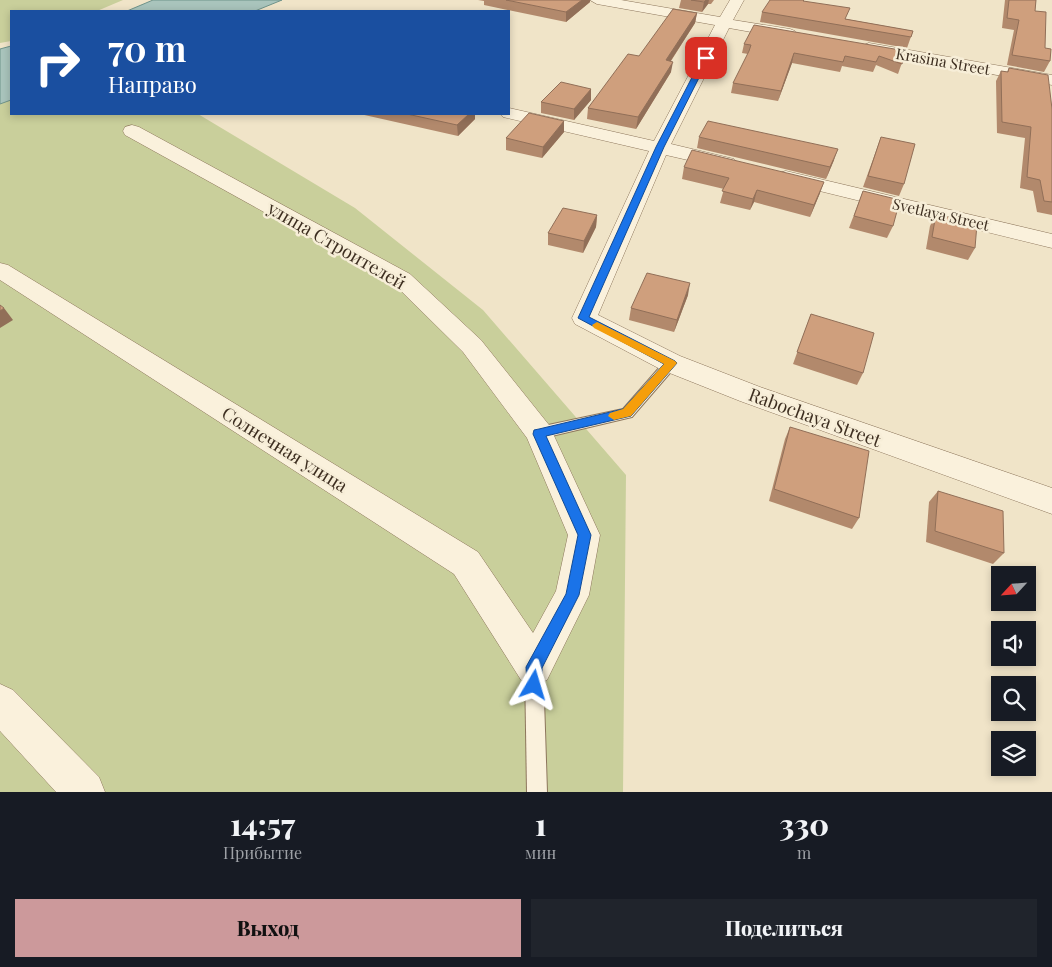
<!DOCTYPE html>
<html lang="ru">
<head>
<meta charset="utf-8">
<style>
	:root { --surface:#171b24; --page:#20242c; --text:#f1f3f6; --muted:#9ea1a6; --accent:#cc999b }
	body { margin:0; font-family:"Playfair Display",serif; background:var(--page); color:var(--text); height:100vh; display:flex; flex-direction:column; font-size:19px; white-space:nowrap }
	* { box-sizing:border-box; margin:0 }
	p { font-size:16px; color:var(--muted) }
	.icon { flex:none; width:28px; height:28px; fill:none; stroke:currentColor; stroke-width:2; stroke-linecap:round; stroke-linejoin:round }
	.map { position:relative; height:792px; overflow:hidden }
	.panel { display:flex; flex-direction:column; background:var(--surface); flex:1 }
	.panel>* { flex:none }
	.guide { position:absolute; left:10px; top:10px; width:500px; height:105px; border-radius:0px; box-shadow:0 2px 8px #0003; background:#1a4fa0; color:#fff; overflow:hidden }
	.needle { width:32px; rotate:244deg }
	.buttons { position:absolute; left:991px; top:566px; display:grid; gap:10px }
	.buttons a { display:grid; place-items:center; width:45px; height:45px; border-radius:0px; background:var(--surface); box-shadow:0 2px 8px #0003; font-size:25px }
	.pin { position:absolute; display:grid; place-items:center; width:42px; height:42px; color:#fff; margin:-21px; border-radius:10px; box-shadow:0 2px 8px #0006 }
	.me { position:absolute; width:55px; margin:-28px; rotate:7deg; stroke-linejoin:round; filter:drop-shadow(0 0 4px #0008) }
	.turn { display:flex; align-items:center; gap:18px; height:105px; padding:0 15px; font-size:22px }
	.turn .icon { width:65px; height:65px; stroke-width:2.5 }
	.turn b { display:block; font-size:35px; line-height:42px }
	.eta { display:flex; justify-content:space-evenly; align-items:center; height:85px; text-align:center }
	.eta b { font-size:30px; font-weight:800; line-height:35px }
	.primary-button { display:flex; gap:10px; margin-top:auto; padding:10px 15px }
	.primary-button a { flex:1; height:58px; border-radius:0px; background:var(--accent); color:#111; font-size:20px; font-weight:800; line-height:58px; text-align:center }
	.primary-button a+a { background:var(--page); color:var(--text) }
	.map>svg:first-child { display:block }
	.green { fill:#c9cf9b }
	.water { fill:#a9c4bc; stroke:#6f938a }
	.lines { fill:none; stroke-linecap:round; stroke-linejoin:round }
	.service-casing { stroke:#8d765c; stroke-width:2 }
	.minor-casing { stroke:#8d765c; stroke-width:1 }
	.service { fill:#faf1dc; fill-rule:evenodd }
	.minor { fill:#faf1dc; fill-rule:evenodd }
	.wall { fill:#b2896c }
	.shaded-wall { fill:#916f58 }
	.building { fill:#cf9f7d; stroke:#916f58 }
	.route { fill:#1a73e8; stroke:#114b97 }
	.slow { fill:#f59e0b }
	.labels { text-anchor:middle; dominant-baseline:central; stroke-width:5; stroke-linejoin:round; paint-order:stroke }
	.far-street-label { font-size:15px; fill:#3d2e20; stroke:#f7eed8 }
	.street-label { font-size:18px; fill:#3d2e20; stroke:#f7eed8 }
</style>
</head>
<body>
<div class="map">
<svg width="1052" height="792" viewBox="0 0 1052 792">
	<rect width="100%" height="100%" fill="#f0e4c8"/>
	<!-- green -->
	<g class="green">
		<polygon points="0,0 123,0 97,11 11,11 11,41 0,43"/>
		<polygon points="11,95 11,114 198,114 355,208 483,310 626,475 623,792 0,792 0,98"/>
	</g>
	<!-- water -->
	<g class="water">
		<polygon points="153,0 282,0 255,11 127,11"/>
		<polygon points="11,46 11,100 0,104 0,49"/>
	</g>
	<g class="lines">
		<defs>
			<g id="service">
				<polygon points="671,358 676,360 678,363 676,366 632,417 539,439 534,437 532,433 534,429 539,427 623,409 666,360"/>
				<polygon points="534,659 541,662 543,668 547,792 527,792 525,668 527,662"/>
			</g>
			<g id="minor">
				<polygon points="590,0 621,0 720,17 730,0 744,0 733,20 790,29 795,31 798,34 795,37 790,39 729,28 671,144 734,159 737,163 734,167 727,169 666,155 598,315 680,356 760,387 1052,488 1052,514 740,401 662,370 575,324 572,318 649,151 503,117 501,114 509,114 509,108 654,141 715,25 597,4"/>
				<polygon points="869,43 1052,75 1052,85 864,51 861,48 864,45"/>
				<polygon points="132,125 139,127 410,274 481,340 549,425 600,535 589,595 547,680 534,685 521,680 454,574 0,280 0,263 8,265 478,552 533,633 556,591 568,535 527,438 463,352 394,284 125,135 123,131 125,127"/>
				<polygon points="786,171 1052,234 1052,248 779,181 776,177 779,173"/>
				<polygon points="0,684 13,690 99,777 105,792 56,792 0,731"/>
			</g>
		</defs>
		<!-- service casing -->
		<use href="#service" class="service-casing"/>
		<!-- minor casing -->
		<use href="#minor" class="minor-casing"/>
		<!-- service -->
		<use href="#service" class="service"/>
		<!-- minor -->
		<use href="#minor" class="minor"/>
	</g>
	<!-- wall -->
	<g class="wall">
		<polygon points="478,0 590,0 590,2 566,22 484,5 484,1"/>
		<polygon points="681,0 714,0 711,4 708,4 702,12 679,8"/>
		<polygon points="1005,0 1036,0 1035,11 1045,48 1050,61 1044,72 1007,65 1014,30 1002,28"/>
		<polygon points="806,2 846,19 913,31 907,48 760,22 762,12"/>
		<polygon points="697,13 695,23 671,61 671,72 636,129 587,119 588,108 639,56"/>
		<polygon points="744,44 906,51 898,74 876,65 873,72 842,66 840,72 792,63 778,101 731,93 733,83 748,54 742,53"/>
		<polygon points="1009,68 1052,109 1052,215 1037,212 1033,191 1020,188 1025,138 997,133 996,81 1001,71 1007,72"/>
		<polygon points="591,89 591,100 574,120 541,113 541,102"/>
		<polygon points="360,114 475,114 475,119 458,136"/>
		<polygon points="564,121 564,132 542,158 506,150 506,138"/>
		<polygon points="699,137 834,160 826,179 697,148"/>
		<polygon points="881,137 904,184 899,196 863,187"/>
		<polygon points="684,167 820,193 810,217 754,202 750,210 720,203 724,189 682,179"/>
		<polygon points="863,191 893,226 887,238 849,228"/>
		<polygon points="936,214 975,248 968,260 926,249 930,226"/>
		<polygon points="597,215 596,227 583,253 548,245 548,233"/>
		<polygon points="688,295 674,332 629,320 631,308"/>
		<polygon points="811,314 863,373 857,385 793,364"/>
		<polygon points="790,427 859,518 852,529 769,501 785,439"/>
		<polygon points="938,491 1004,553 993,564 926,542 929,502"/>
	</g>
	<!-- shaded-wall -->
	<g class="shaded-wall">
		<polygon points="582,0 590,0 590,2 566,22 566,12"/>
		<polygon points="706,0 709,0 708,4 702,12 704,2"/>
		<polygon points="697,13 695,23 664,71 666,60"/>
		<polygon points="794,53 792,63 778,101 781,91"/>
		<polygon points="673,62 671,72 636,129 638,117"/>
		<polygon points="591,89 591,100 574,120 574,109"/>
		<polygon points="469,114 475,114 475,119 458,136 457,125"/>
		<polygon points="564,121 564,132 542,158 543,147"/>
		<polygon points="838,149 834,160 826,179 830,167"/>
		<polygon points="824,182 820,193 810,217 814,205"/>
		<polygon points="757,190 754,202 750,210 753,199"/>
		<polygon points="597,215 596,227 583,253 584,241"/>
		<polygon points="690,283 688,295 674,332 677,320"/>
		<polygon points="4,308 13,320 0,328 0,311"/>
	</g>
	<!-- building -->
	<g class="building">
		<polygon points="506,0 582,0 566,12"/>
		<polygon points="691,0 706,0 704,2"/>
		<polygon points="770,0 804,0 803,1 850,8 845,19 913,31 911,37 762,12"/>
		<polygon points="1009,0 1036,0 1035,11 1046,12 1045,48 1051,49 1050,61 1012,55 1019,20 1007,18"/>
		<polygon points="673,9 697,13 666,60 673,62 638,117 588,108 628,54 639,56"/>
		<polygon points="754,25 906,51 902,64 879,56 876,62 845,56 843,62 794,53 781,91 733,83 749,51 751,45 744,44"/>
		<polygon points="1009,68 1048,75 1052,109 1052,202 1044,201 1040,180 1027,177 1031,127 1002,122 1001,71 1008,72"/>
		<polygon points="561,82 591,89 574,109 541,102"/>
		<polygon points="529,113 564,121 543,147 506,138"/>
		<polygon points="407,114 469,114 457,125"/>
		<polygon points="708,121 838,149 830,167 699,137"/>
		<polygon points="881,137 915,144 904,184 868,176"/>
		<polygon points="692,150 824,182 814,205 757,190 753,199 722,191 729,178 684,167"/>
		<polygon points="863,191 900,200 893,226 854,216"/>
		<polygon points="563,208 597,215 584,241 548,233"/>
		<polygon points="936,214 977,224 975,248 932,237"/>
		<polygon points="647,273 690,283 677,320 631,308"/>
		<polygon points="0,305 4,308 0,311"/>
		<polygon points="811,314 874,333 863,373 797,352"/>
		<polygon points="790,427 869,451 859,518 774,489"/>
		<polygon points="938,491 1003,511 1004,553 935,531"/>
	</g>
	<!-- route -->
	<polygon class="route" points="706,56 709,58 664,147 589,317 675,361 677,363 631,416 546,436 591,535 579,595 542,668 542,685 540,690 534,692 529,690 527,685 526,667 566,594 578,535 533,434 534,430 539,429 623,409 664,364 578,318 656,147 702,58"/>
	<!-- slow -->
	<polygon class="slow" points="597,322 675,361 677,363 631,416 614,420 608,416 610,413 623,409 664,364 594,328 592,325"/>
	<g class="labels">
		<!-- far-street labels -->
		<g class="far-street-label">
			<text transform="translate(943 61) rotate(10)">Krasina Street</text>
			<text transform="translate(941 214) rotate(13)">Svetlaya Street</text>
		</g>
		<!-- street labels -->
		<g class="street-label">
			<text transform="translate(337 245) rotate(30)">улица Строителей</text>
			<text transform="translate(815 417) rotate(20)">Rabochaya Street</text>
			<text transform="translate(285 449) rotate(32)">Солнечная улица</text>
		</g>
	</g>
</svg>
<div class="buttons">
<a><svg class="needle" viewBox="-14 -14 28 28"><path d="M0-13l5 13h-10z" fill="#e53935"/><path d="M0 13l5-13h-10z" fill="#9ea1a6"/></svg></a>
<a><svg class="icon" aria-label="sound" viewBox="0 0 24 24"><path d="M4 9h4l5-4v14l-5-4H4zM17 9q2 3 0 6"/></svg></a>
<a><svg class="icon" aria-label="search" viewBox="0 0 24 24"><circle cx="10" cy="10" r="6"/><path d="M15 15l6 6"/></svg></a>
<a><svg class="icon" aria-label="layers" viewBox="0 0 24 24"><path d="M12 4l9 5-9 5-9-5zM3 14l9 5 9-5"/></svg></a>
</div>
<div class="pin" style="left:706px;top:58px;background:#d93025"><svg class="icon" aria-label="arrive" viewBox="0 0 24 24"><path d="M6 21V4h12l-3 4 3 4H6"/></svg></div>
<svg class="me" style="left:534px;top:685px" viewBox="-20 -20 40 40"><path d="M0-17L14 15 0 8-14 15z" fill="#1a73e8" stroke="#fff" stroke-width="4"/></svg>
<div class="guide">
<div class="turn"><svg class="icon" aria-label="right" viewBox="0 0 24 24"><path d="M7 20v-9h11M14 6l5 5-5 5"/></svg><div><b>70 m</b>Направо</div></div>
</div>
</div>
<section class="panel">
<div class="eta">
<div><b>14:57</b><p>Прибытие</p></div>
<div><b>1</b><p>мин</p></div>
<div><b>330</b><p>m</p></div>
</div>
<div class="primary-button"><a>Выход</a><a>Поделиться</a></div>
</section>
</body>
</html>
